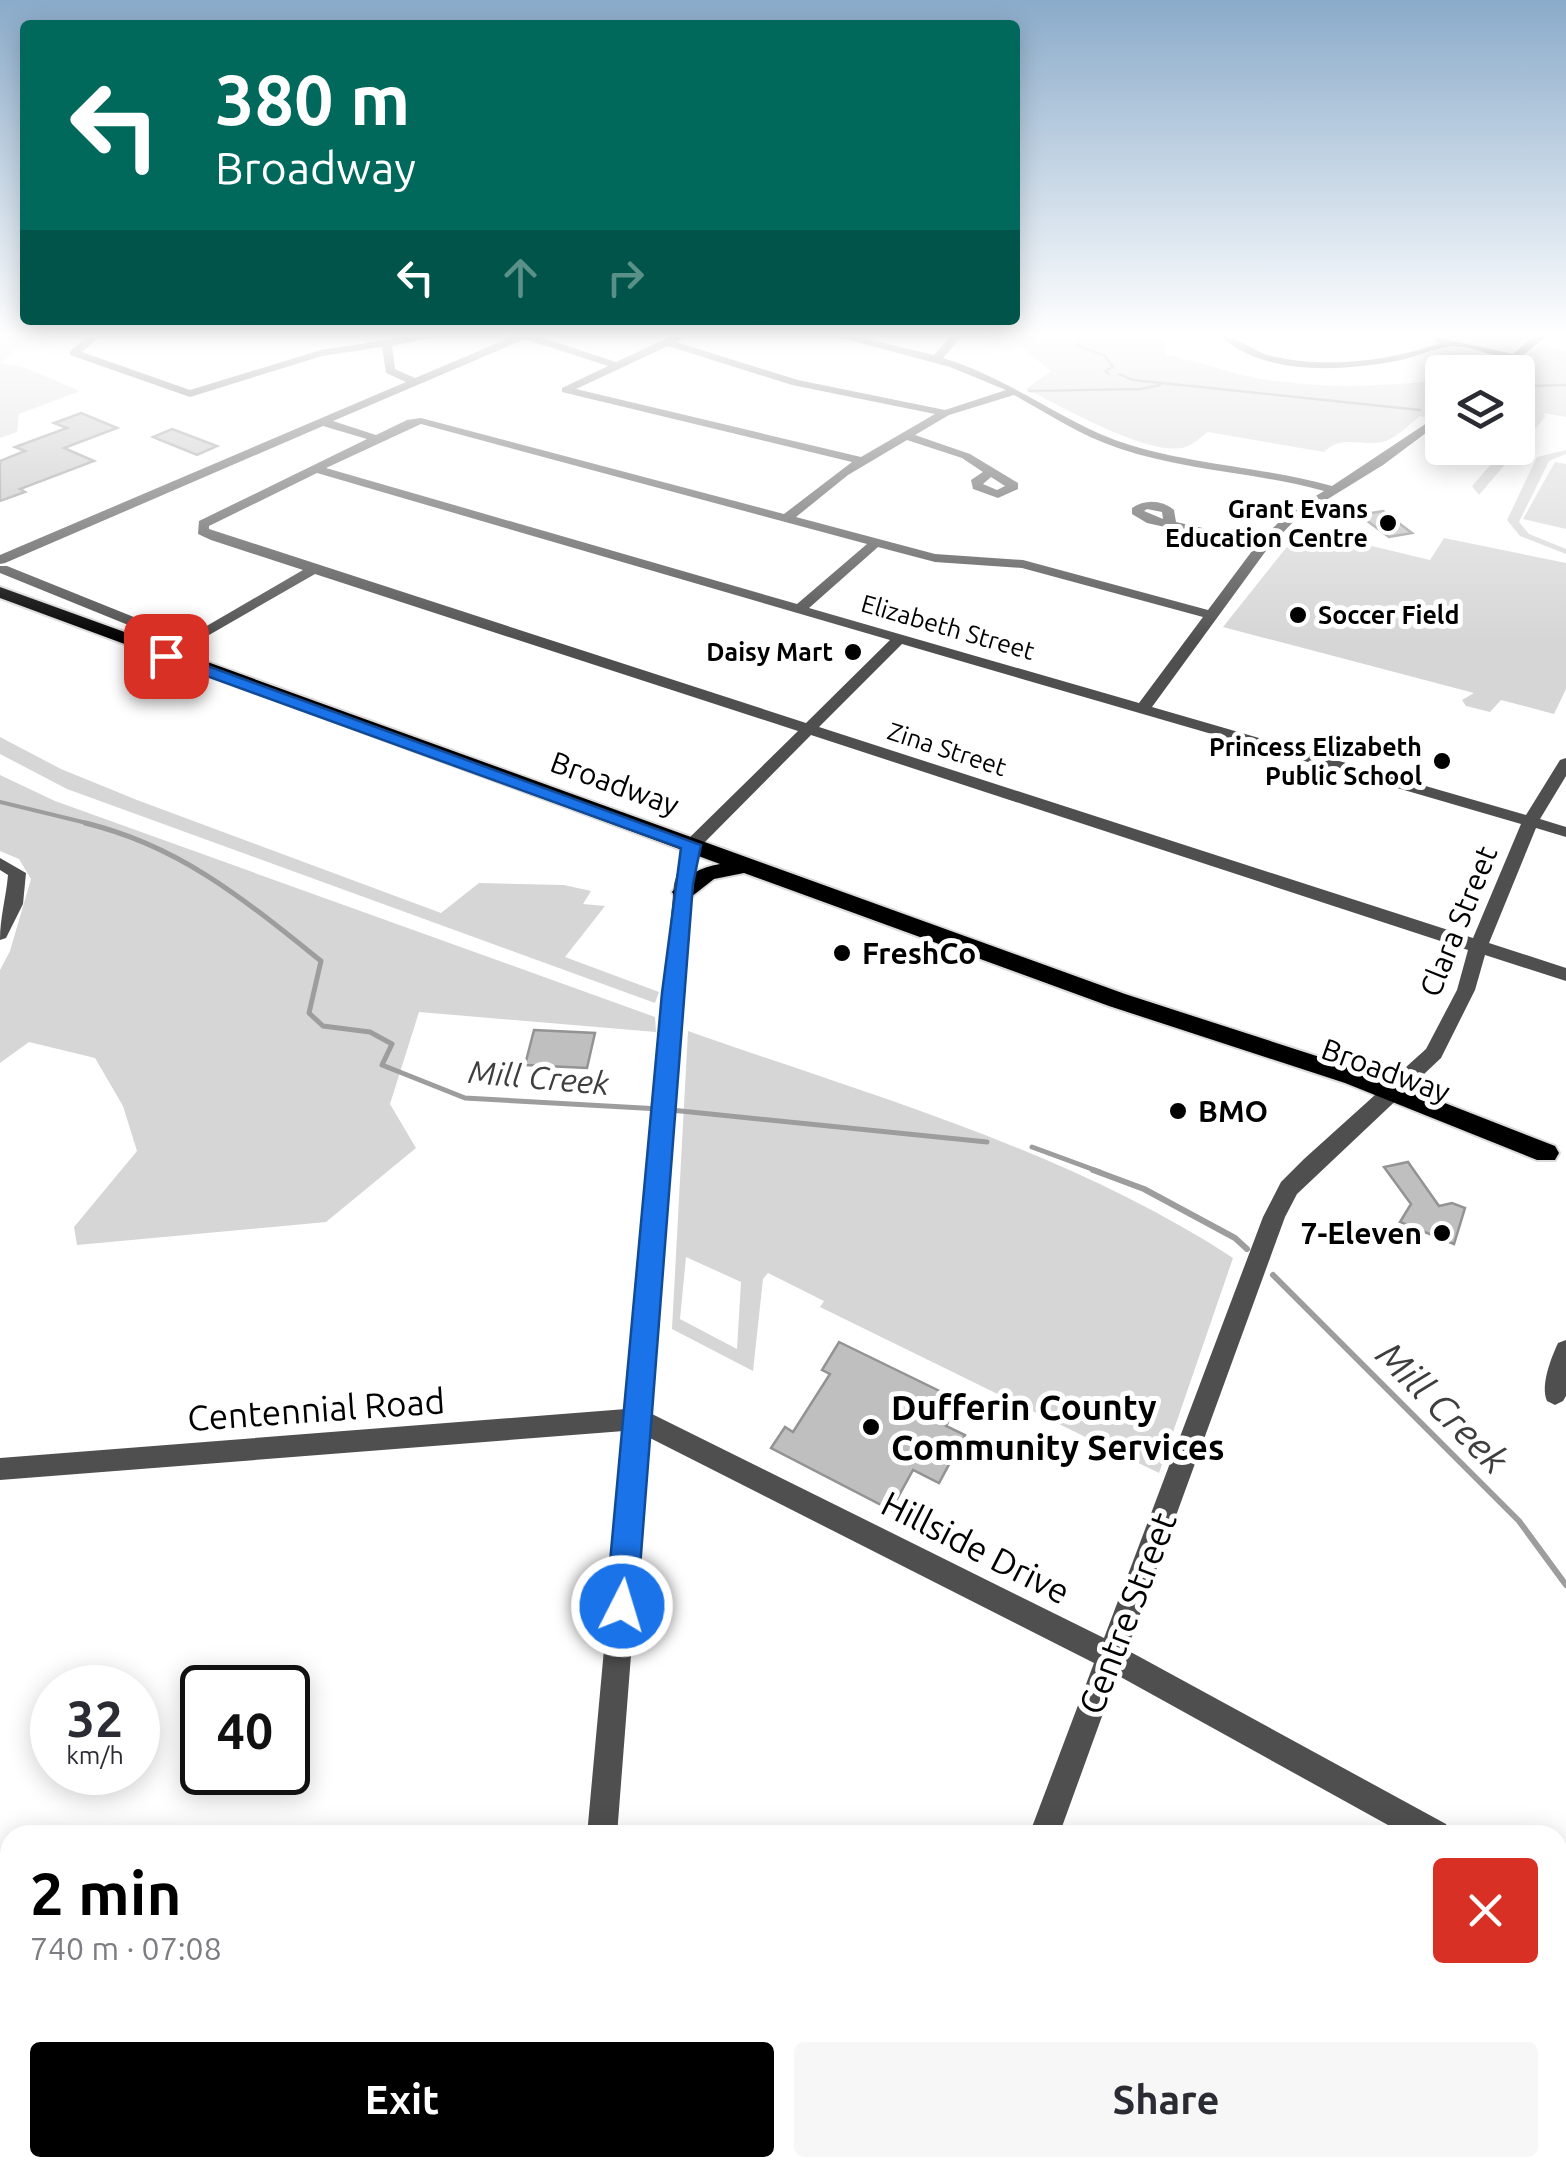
<!DOCTYPE html>
<html lang="en">
<head>
<meta charset="utf-8">
<style>
	:root { --surface:#fff; --page:#f7f7f7; --text:#2b2b33; --muted:#7c7c81; --accent:#000 }
	body { margin:0; font-family:Ubuntu,sans-serif; background:var(--page); color:var(--text); height:100vh; display:flex; flex-direction:column; font-size:38px; white-space:nowrap }
	* { box-sizing:border-box; margin:0 }
	p { font-size:32px; color:var(--muted) }
	.icon { flex:none; width:55px; height:55px; fill:none; stroke:currentColor; stroke-width:2; stroke-linecap:round; stroke-linejoin:round }
	.map { position:relative; flex:1; overflow:hidden }
	.side { position:absolute; left:0px; top:1825px; width:1568px; height:352px; display:flex; flex-direction:column; background:var(--surface); border-radius:30px 30px 0 0; box-shadow:0 5px 25px #0003 }
	.side>* { flex:none }
	.guide { position:absolute; left:20px; top:20px; width:1000px; height:305px; border-radius:10px; box-shadow:0 5px 25px #0003; background:#00695c; color:#fff; overflow:hidden }
	.tools { position:absolute; left:1425px; top:355px; display:grid; gap:20px }
	.tools a { display:grid; place-items:center; width:110px; height:110px; border-radius:10px; background:var(--surface); box-shadow:0 5px 25px #0003; font-size:50px }
	.speed { position:absolute; left:30px; top:1665px; display:flex; gap:20px; font-size:50px; font-weight:700; text-align:center }
	.speed>* { display:grid; place-content:center; width:130px; height:130px; border-radius:50%; background:var(--surface); box-shadow:0 5px 25px #0003; line-height:1 }
	.speed small { font-size:25px; font-weight:400 }
	.speed .limit { border:5px solid #111; border-radius:15px; background:#fff; color:#111 }
	.pin { position:absolute; display:grid; place-items:center; width:85px; height:85px; color:#fff; margin:-42px; border-radius:20px; box-shadow:0 5px 15px #0006 }
	.me { position:absolute; width:110px; margin:-55px; rotate:5deg; stroke-linejoin:round; filter:drop-shadow(0 0 8px #0008) }
	.turn { display:flex; align-items:center; gap:35px; height:210px; padding:0 30px; font-size:45px }
	.turn .icon { width:130px; height:130px; stroke-width:2.5 }
	.turn b { display:block; font-size:70px; line-height:85px }
	.lanes { display:flex; align-items:center; height:95px; padding:0 30px; background:#0003; justify-content:center; gap:50px; direction:ltr }
	.lanes .off { opacity:.35 }
	.round { display:grid; place-items:center; flex:none; width:105px; height:105px; border-radius:10px; background:var(--page) }
	.head { display:flex; align-items:center; justify-content:space-between; height:170px; padding:0 30px }
	h1 { font-size:60px; font-weight:700; line-height:75px; color:var(--accent) }
	.cta { display:flex; gap:20px; margin-top:auto; padding:20px 30px }
	.cta a { flex:1; height:115px; border-radius:10px; background:var(--accent); color:#fff; font-size:40px; font-weight:700; line-height:115px; text-align:center }
	.cta a+a { background:var(--page); color:var(--text) }
	.map>svg:first-child { display:block }
	.green { fill:#d6d6d6; fill-rule:evenodd }
	.lines { fill:none; stroke-linecap:round; stroke-linejoin:round }
	.stream-far3 { stroke:#9d9d9d; stroke-width:2.5 }
	.stream-far2 { stroke:#9d9d9d; stroke-width:4 }
	.stream-far1 { stroke:#9d9d9d; stroke-width:5 }
	.stream { stroke:#9d9d9d; stroke-width:6 }
	.building { fill:#bfbfbf; stroke:#939393; stroke-width:2.5 }
	.major-casing { stroke:#dbdbdb; stroke-width:4 }
	.minor { fill:#4f4f4f; fill-rule:evenodd }
	.major { fill:#000; fill-rule:evenodd }
	.route { fill:#1a73e8; stroke:#114b97; stroke-width:2.5 }
	.poi-dot { fill:#000; stroke:#fff; stroke-width:4 }
	.labels { text-anchor:middle; dominant-baseline:central; stroke-width:10; stroke-linejoin:round; paint-order:stroke }
	.far-poi-label { font-size:25px; font-weight:bold; fill:#000; stroke:#fff; text-anchor:end }
	.far-street-label { font-size:25px; fill:#000; stroke:#fff }
	.street-label { font-size:30px; fill:#000; stroke:#fff }
	.poi-label { font-size:30px; font-weight:bold; fill:#000; stroke:#fff; text-anchor:start }
	.water-label { font-size:32px; font-style:italic; fill:#3e3e3e; stroke:#fff }
	.near-poi-label { font-size:35px; font-weight:bold; fill:#000; stroke:#fff; text-anchor:start }
	.near-street-label { font-size:35px; fill:#000; stroke:#fff }
	.near-water-label { font-size:38px; font-style:italic; fill:#3e3e3e; stroke:#fff }
</style>
</head>
<body>
<div class="map">
<svg width="1566" height="2176" viewBox="0 0 1566 2176">
	<rect width="100%" height="100%" fill="#fff"/>
	<!-- green -->
	<g class="green">
		<polygon points="0,337 40,337 15,349 1,363 23,367 80,391 19,414 17,432 0,438"/>
		<path d="M1018 337H1157L1164 340 1166 355C1197 361 1226 372 1256 378 1318 389 1380 387 1442 380V407L1428 418 1420 416C1411 423 1397 437 1386 441 1365 448 1342 433 1324 452L1208 432C1202 436 1195 443 1188 446 1155 461 1059 405 1026 389L1051 371 1017 343Z"/>
		<polygon points="1540,345 1566,351 1566,417 1544,413 1545,417 1479,495 1472,486 1505,448 1518,448 1518,372 1508,372"/>
		<polygon points="1566,450 1566,454 1549,461 1519,522 1529,534 1566,549 1566,554 1520,536 1507,520 1537,457"/>
		<polygon points="1555,462 1566,464 1566,529 1523,519"/>
		<polygon points="1301,529 1430,560 1444,538 1566,563 1566,689 1554,714 1501,700 1490,712 1466,706 1462,700 1474,693 1223,627"/>
		<polygon points="0,737 61,769 137,800 441,913 479,883 564,885 591,891 583,904 605,906 565,957 659,992 655,1003 67,789 0,754"/>
		<polygon points="0,775 55,801 655,1017 656,1032 419,1012 390,1104 416,1148 326,1222 77,1245 74,1227 137,1151 123,1106 95,1058 29,1042 0,1063 0,970 10,951 31,879 19,859 0,851"/>
		<path d="M688 1031C872 1096 1068 1150 1233 1258L1159 1473 820 1307 824 1301 768 1273 763 1279 753 1371 672 1329ZM686 1257 741 1282 737 1349 680 1319Z"/>
	</g>
	<g class="lines">
		<!-- stream-far3 -->
		<g class="stream-far3">
			<polyline points="1075,337 1079,341 1076,345 1105,356 1113,367 1105,371 1109,374"/>
			<polyline points="1119,374 1133,380 1420,410"/>
			<polyline points="1029,391 1140,389 1160,385"/>
			<polyline points="1518,394 1529,386 1566,385"/>
		</g>
		<!-- stream-far2 -->
		<polyline class="stream-far2" points="0,802 95,825"/>
		<!-- stream-far1 -->
		<g class="stream-far1">
			<path d="M85 823C181 846 246 901 321 961L309 1013 323 1026 370 1032 392 1044 382 1065 465 1098 660 1109"/>
			<polyline points="671,1110 987,1142"/>
			<polyline points="1032,1147 1100,1172"/>
		</g>
		<!-- stream -->
		<g class="stream">
			<polyline points="1093,1170 1144,1189 1235,1238 1247,1249"/>
			<polyline points="1273,1275 1519,1521 1566,1585"/>
		</g>
	</g>
	<!-- building -->
	<g class="building">
		<polygon points="81,413 117,428 64,448 94,461 20,489 25,492 0,501 0,461 25,451 15,447 67,428 54,423"/>
		<polygon points="172,429 217,446 197,455 153,437"/>
		<polygon points="1383,511 1404,527 1412,533 1389,537 1359,515"/>
		<polygon points="534,1030 595,1033 587,1068 525,1065"/>
		<polygon points="1408,1162 1439,1206 1452,1203 1465,1208 1454,1244 1400,1222 1411,1204 1384,1167"/>
		<polygon points="839,1342 960,1401 946,1426 965,1435 939,1483 913,1470 891,1510 771,1448 785,1427 793,1432 830,1374 822,1370"/>
	</g>
	<g class="lines">
		<defs>
			<path id="major" d="M0 587 1125 994 1363 1071 1555 1146 1559 1153 1555 1160H1537L1345 1083 1109 1006 744 873 714 879 691 897H675L672 892C685 876 700 867 720 864L0 598Z"/>
		</defs>
		<!-- major casing -->
		<use href="#major" class="major-casing"/>
		<!-- minor -->
		<g class="minor">
			<path d="M87 337H99L82 352 190 390 321 350 406 337H434L392 346 395 369 415 378 512 337H540L616 362 670 337H684L676 342 798 380 945 410 1006 390 950 367 838 337H858L934 355 950 337H961L943 358C1006 377 1055 417 1115 440 1185 465 1261 466 1332 486L1442 413V421L1383 465 1297 518 1268 548 1152 707 1526 815 1560 760 1566 758V776L1540 819 1566 827V837L1536 828 1489 943 1566 968V981L1485 955 1475 990 1441 1058 1297 1194 1285 1217 1127 1650 1446 1824 1450 1835H1406L1117 1675 1059 1835H1029L1094 1663 648 1437 617 1835H587L624 1431 0 1480V1458L626 1409 674 884 686 841 798 731 315 574 176 654 169 650 175 644 0 573V566H7L186 638 303 570 211 540 198 534 199 521 367 439 323 426 5 563 0 564V555L406 382 386 373 382 347 322 356 190 397 70 355V351ZM525 339 608 366 562 388V392L852 462 784 514 421 418 407 420 376 435 333 421ZM668 346 792 385 935 414 861 457 576 389ZM1014 395C1048 414 1081 436 1118 448 1185 471 1256 472 1324 491L1289 512 1260 541 1176 522 1174 510C1162 500 1145 499 1132 508V514L1147 523 1255 547 1208 610 1023 560 935 554 796 517 848 475 907 440 962 458 983 472 971 480 973 489 998 498 1018 489V483L970 454 915 435 949 415ZM421 424 867 544 797 604 326 468ZM317 473 890 640 806 723 209 529V526ZM991 477 1005 486 997 490 983 484ZM1147 509 1162 512 1163 519 1144 511ZM878 547 935 562 1022 568 1203 617 1139 703 809 608ZM902 644 1521 824 1473 938 819 727ZM811 735 1468 950 1457 990 1426 1049 1304 1159 1281 1182 1263 1217 1104 1638 650 1413 692 884 700 847Z"/>
			<path d="M1221 337C1239 337 1253 351 1271 356 1325 369 1390 361 1441 343L1435 341V337L1513 354 1533 337H1545L1504 372H1493L1507 359C1491 355 1470 346 1454 346 1440 346 1416 357 1401 360 1345 371 1267 377 1221 337Z"/>
			<path d="M0 858 26 873 23 904 6 938 0 940C0 917 6 898 8 875L0 870Z"/>
			<path d="M1566 1340V1396L1563 1401 1555 1405 1547 1401C1540 1386 1551 1358 1558 1343Z"/>
			<polygon points="1558,1888 1566,1891 1566,1922 1558,1919"/>
			<polygon points="557,2168 591,2168 590,2176 556,2176"/>
			<polygon points="906,2168 940,2168 937,2176 903,2176"/>
			<polygon points="1310,2168 1349,2168 1352,2176 1313,2176"/>
		</g>
		<!-- major -->
		<use href="#major" class="major"/>
	</g>
	<!-- sky -->
	<linearGradient id="sky" x2="0" y2="1"><stop stop-color="#8aabca"/><stop offset="0.52" stop-color="#fff"/><stop offset="1" stop-color="#fff" stop-opacity="0"/></linearGradient>
	<rect width="1566" height="642" fill="url(#sky)"/>
	<!-- route -->
	<polygon class="route" points="166,651 701,845 693,884 637,1606 632,1617 622,1621 611,1617 606,1606 662,993 681,848 160,659 158,656"/>
	<!-- markers -->
	<g class="poi-dot">
		<circle cx="1388" cy="523" r="10"/>
		<circle cx="1298" cy="615" r="10"/>
		<circle cx="853" cy="652" r="10"/>
		<circle cx="1442" cy="761" r="10"/>
		<circle cx="842" cy="953" r="10"/>
		<circle cx="1178" cy="1111" r="10"/>
		<circle cx="1442" cy="1233" r="10"/>
		<circle cx="871" cy="1427" r="10"/>
	</g>
	<g class="labels">
		<!-- far-poi labels -->
		<g class="far-poi-label">
			<text x="1368" y="509">Grant Evans<tspan x="1368" dy="29">Education Centre</tspan></text>
			<text x="1318" y="615" text-anchor="start">Soccer Field</text>
			<text x="833" y="652">Daisy Mart</text>
			<text x="1422" y="747">Princess Elizabeth<tspan x="1422" dy="29">Public School</tspan></text>
		</g>
		<!-- far-street labels -->
		<g class="far-street-label">
			<text transform="translate(948 627) rotate(16)">Elizabeth Street</text>
			<text transform="translate(947 749) rotate(18)">Zina Street</text>
		</g>
		<!-- street labels -->
		<g class="street-label">
			<text transform="translate(615 783) rotate(20)">Broadway</text>
			<text transform="translate(1458 921) rotate(-68)">Clara Street</text>
			<text transform="translate(1386 1070) rotate(20)">Broadway</text>
		</g>
		<!-- poi labels -->
		<g class="poi-label">
			<text x="862" y="953">FreshCo</text>
			<text x="1198" y="1111">BMO</text>
			<text x="1422" y="1233" text-anchor="end">7-Eleven</text>
		</g>
		<!-- water labels -->
		<g class="water-label">
			<text transform="translate(539 1077) rotate(5)">Mill Creek</text>
		</g>
		<!-- near-poi labels -->
		<g class="near-poi-label">
			<text x="891" y="1407">Dufferin County<tspan x="891" dy="40">Community Services</tspan></text>
		</g>
		<!-- near-street labels -->
		<g class="near-street-label">
			<text transform="translate(316 1409) rotate(-4)">Centennial Road</text>
			<text transform="translate(976 1547) rotate(27)">Hillside Drive</text>
			<text transform="translate(1127 1613) rotate(-69)">Centre Street</text>
		</g>
		<!-- near-water labels -->
		<g class="near-water-label">
			<text transform="translate(1443 1407) rotate(45)">Mill Creek</text>
		</g>
	</g>
</svg>
<div class="tools">
<a><svg class="icon" aria-label="layers" viewBox="0 0 24 24"><path d="M12 4l9 5-9 5-9-5zM3 14l9 5 9-5"/></svg></a>
</div>
<div class="speed"><div>32<small>km/h</small></div><div class="limit">40</div></div>
<div class="pin" style="left:166px;top:656px;background:#d93025"><svg class="icon" aria-label="arrive" viewBox="0 0 24 24"><path d="M6 21V4h12l-3 4 3 4H6"/></svg></div>
<svg class="me" style="left:622px;top:1606px" viewBox="-20 -20 40 40"><circle r="17" fill="#1a73e8" stroke="#fff" stroke-width="3"/><path d="M0-11L8 9 0 5-8 9z" fill="#fff"/></svg>
<div class="guide">
<div class="turn"><svg class="icon" aria-label="left" viewBox="0 0 24 24"><path d="M17 20v-9H6M10 6l-5 5 5 5"/></svg><div><b>380 m</b>Broadway</div></div>
<div class="lanes"><svg class="icon" aria-label="left" viewBox="0 0 24 24"><path d="M17 20v-9H6M10 6l-5 5 5 5"/></svg><svg class="icon off" aria-label="ahead" viewBox="0 0 24 24"><path d="M12 20V5M6 11l6-6 6 6"/></svg><svg class="icon off" aria-label="right" viewBox="0 0 24 24"><path d="M7 20v-9h11M14 6l5 5-5 5"/></svg></div>
</div>
<section class="side">
<div class="head"><div><h1>2 min</h1><p>740 m · 07:08</p></div><a class="round" style="background:#d93025;color:#fff"><svg class="icon" aria-label="close" viewBox="0 0 24 24"><path d="M6 6l12 12M18 6L6 18"/></svg></a></div>
<div class="cta"><a>Exit</a><a>Share</a></div>
</section>
</div>
</body>
</html>
